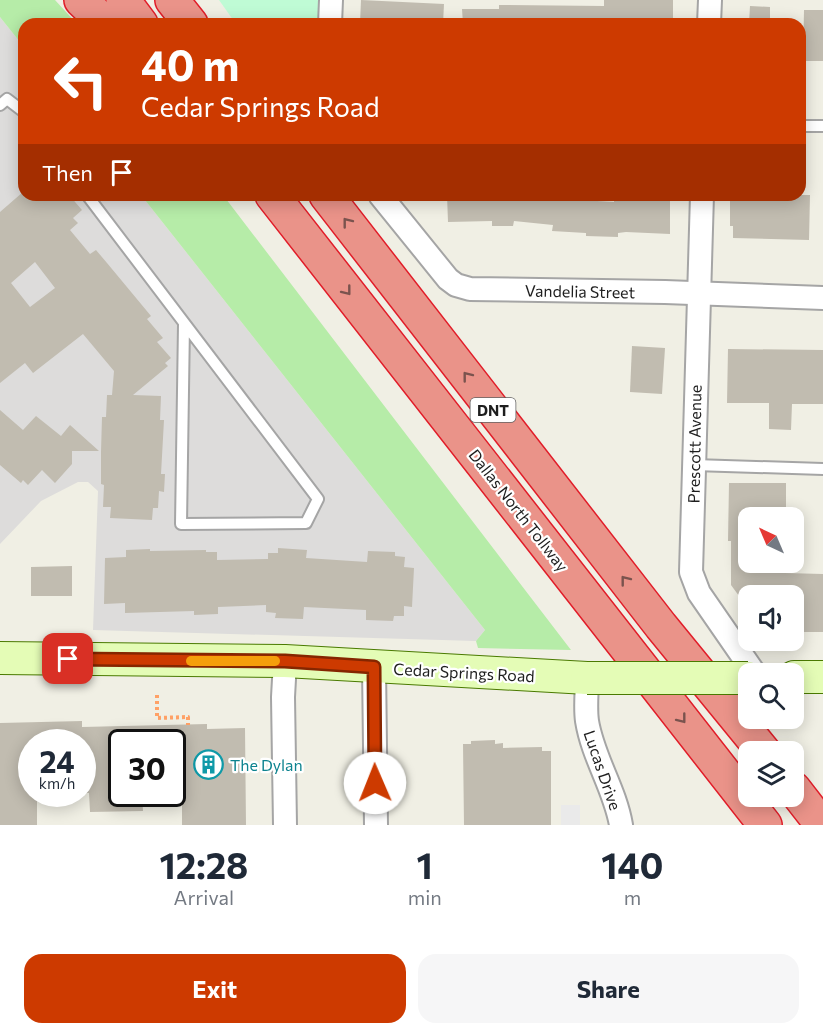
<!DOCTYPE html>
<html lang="en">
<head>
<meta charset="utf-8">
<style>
	:root { --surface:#fff; --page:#f6f6f7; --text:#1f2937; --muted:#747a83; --accent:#cd3a00 }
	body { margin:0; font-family:Commissioner,sans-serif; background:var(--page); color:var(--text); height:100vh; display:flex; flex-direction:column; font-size:22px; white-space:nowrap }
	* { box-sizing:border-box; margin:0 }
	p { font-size:20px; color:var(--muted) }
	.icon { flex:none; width:33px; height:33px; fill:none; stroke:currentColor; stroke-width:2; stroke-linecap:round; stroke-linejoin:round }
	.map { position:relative; height:825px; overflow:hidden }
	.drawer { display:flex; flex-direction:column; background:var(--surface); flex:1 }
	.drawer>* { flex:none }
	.hud { position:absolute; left:18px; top:18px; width:788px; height:183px; border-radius:18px; box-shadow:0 3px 15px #0003; background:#cd3a00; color:#fff; overflow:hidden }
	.needle { width:39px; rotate:316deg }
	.tools { position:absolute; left:738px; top:507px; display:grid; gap:12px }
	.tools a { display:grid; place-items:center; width:66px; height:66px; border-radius:12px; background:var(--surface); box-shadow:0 3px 15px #0003; font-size:30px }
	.speed { position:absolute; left:18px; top:729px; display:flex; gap:12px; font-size:30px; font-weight:700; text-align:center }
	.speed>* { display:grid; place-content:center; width:78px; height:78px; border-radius:50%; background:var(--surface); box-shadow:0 3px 15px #0003; line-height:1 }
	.speed small { font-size:15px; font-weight:400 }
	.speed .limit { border:3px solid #111; border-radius:9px; background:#fff; color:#111 }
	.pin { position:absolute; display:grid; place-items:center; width:51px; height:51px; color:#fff; margin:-26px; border-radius:12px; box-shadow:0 3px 9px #0006 }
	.me { position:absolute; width:66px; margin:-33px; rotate:359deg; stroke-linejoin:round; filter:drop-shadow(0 0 4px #0008) }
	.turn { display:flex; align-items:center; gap:21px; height:126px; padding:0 24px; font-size:27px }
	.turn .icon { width:78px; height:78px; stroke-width:2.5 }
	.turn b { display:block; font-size:42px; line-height:51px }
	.then { display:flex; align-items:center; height:57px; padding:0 24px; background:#0003; gap:12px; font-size:22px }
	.eta { display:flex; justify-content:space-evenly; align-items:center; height:102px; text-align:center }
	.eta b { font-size:36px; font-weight:700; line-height:42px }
	.cta { display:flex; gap:12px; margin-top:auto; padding:12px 24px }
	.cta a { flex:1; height:69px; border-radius:18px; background:var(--accent); color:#fff; font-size:24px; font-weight:700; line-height:69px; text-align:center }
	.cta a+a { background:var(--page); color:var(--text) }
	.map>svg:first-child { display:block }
	.residential { fill:#dddcdb }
	.grass { fill:#b6eca8 }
	.park { fill:#bffbd5 }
	.parking { fill:#eaeaea }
	.building { fill:#c1bcb0; fill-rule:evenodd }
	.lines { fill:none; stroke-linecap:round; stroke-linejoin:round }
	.lane-casing { stroke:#a5a5a5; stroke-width:14 }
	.street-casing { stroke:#a5a5a5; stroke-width:26 }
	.secondary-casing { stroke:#4a7a01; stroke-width:34 }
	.highway-casing { stroke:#e11d29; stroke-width:36 }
	.path { stroke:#ffa166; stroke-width:4; stroke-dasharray:3 3; stroke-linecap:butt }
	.lane { stroke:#fff; stroke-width:10 }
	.street { stroke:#fff; stroke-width:22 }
	.secondary { stroke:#e4fcb6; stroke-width:32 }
	.highway { stroke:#ea9389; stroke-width:33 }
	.secondary-bridge-casing { stroke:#4a7a01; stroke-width:34; stroke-linecap:butt }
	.secondary-bridge { stroke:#e4fcb6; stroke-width:32 }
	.oneway { stroke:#7a534e }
	.route-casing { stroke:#852600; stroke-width:15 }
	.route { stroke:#cd3a00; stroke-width:10 }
	.slow { stroke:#f59e0b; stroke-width:10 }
	.labels { text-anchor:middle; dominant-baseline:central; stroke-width:4.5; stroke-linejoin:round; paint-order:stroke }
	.shield { fill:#fff; stroke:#626262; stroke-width:1.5 }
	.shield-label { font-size:15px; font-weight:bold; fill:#1e1e1e }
	.street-label { font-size:16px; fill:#1e1e1e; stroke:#fff }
	.culture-label { font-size:16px; fill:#0d838f; stroke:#fff; text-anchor:start }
</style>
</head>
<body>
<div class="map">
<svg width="823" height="825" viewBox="0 0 823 825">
	<rect width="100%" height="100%" fill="#f0efe4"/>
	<!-- residential -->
	<polygon class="residential" points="0,17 24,47 24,195 141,195 485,630 476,641 93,630 98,491 88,482 78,482 41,501 0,544"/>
	<!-- grass -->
	<g class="grass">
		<polygon points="0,0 55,0 77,24 24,24 24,47 0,17"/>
		<polygon points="141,195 223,195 571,650 478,648 476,641 485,630"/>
	</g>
	<!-- park -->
	<polygon class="park" points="219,0 322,0 321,24 236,24"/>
	<!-- parking -->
	<rect class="parking" x="561" y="805" width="19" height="20"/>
	<!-- building -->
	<g class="building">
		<polygon points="361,0 444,4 443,24 360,24"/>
		<polygon points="604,0 673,0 673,18 670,18 670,24 463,24 462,9 499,9 499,5 604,6"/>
		<polygon points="750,6 770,7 770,24 749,24"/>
		<polygon points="804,10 823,10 823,61 803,61"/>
		<path d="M23 192 24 195H69L82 210 73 218 78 223 70 230 90 254 96 250 107 263 151 316 147 319 163 338 157 342 171 358 165 363 168 366 133 395 161 396 160 420H164L161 474H165L164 492 159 491 158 508H153L152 520 110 518 111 507H103L104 485 101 484V452L102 417H106L107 395H112L114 371 83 334 33 373 25 363 0 383V212ZM35 262 55 288 30 307 11 283Z"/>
		<polygon points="447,195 580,195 580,200 614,202 614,195 670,195 670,234 626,232 618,233 618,237 586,236 586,233 552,231 553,225 514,221 513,226 492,226 492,221 448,222"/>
		<polygon points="730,195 810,195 809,240 733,238 733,226 730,226"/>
		<polygon points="632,346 665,348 662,394 630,392"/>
		<polygon points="728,349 823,350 823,404 792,404 791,430 769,429 769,403 727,403"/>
		<polygon points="0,410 23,430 36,416 61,436 70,425 99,451 72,451 72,464 55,483 42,470 28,485 23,480 21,483 0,465"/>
		<polygon points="729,483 786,483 786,518 748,518 748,562 785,562 785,573 823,574 823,632 794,632 794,596 739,596 731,585 731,541 728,541"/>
		<polygon points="278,548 307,550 306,558 367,562 368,551 395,552 395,556 405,557 404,567 414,568 412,607 404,606 404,616 394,616 393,621 366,620 366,610 304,607 303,619 275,618 276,613 266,612 266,605 218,607 218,614 194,615 194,611 125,613 125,603 104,604 105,558 126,557 126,550 150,549 150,551 206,550 206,552 217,552 217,560 268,559 268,553 278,553"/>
		<polygon points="72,566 72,596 31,596 31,567"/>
		<polygon points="82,721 82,727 207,724 207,729 245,728 246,825 182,825 182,799 172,799 172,742 122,742 122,794 142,794 143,811 90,812 89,793 82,793 82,742 32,742 32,794 37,794 37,825 0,825 0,723"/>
		<polygon points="495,740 495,744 503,743 503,748 542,747 542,751 551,751 551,825 464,825 463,744 471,744 471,741"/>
	</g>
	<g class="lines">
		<defs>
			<g id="lane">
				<polyline points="0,105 7,99 24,112"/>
				<polyline points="800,126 823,126"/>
				<polyline points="87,195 318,499 306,523 181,524 184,324"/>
				<polyline points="694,465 823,469"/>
			</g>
			<g id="street">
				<polyline points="330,24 331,0"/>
				<polyline points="709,24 710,0"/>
				<polyline points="380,195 448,279 456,285 470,289 665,292 823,298"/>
				<polyline points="702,195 691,572 699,593 755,674"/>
				<polyline points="285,661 283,697 285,825"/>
				<polyline points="374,667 376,825"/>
				<path d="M587 678C587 692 585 707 587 721 593 758 615 789 621 825"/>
			</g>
			<g id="secondary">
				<polyline points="0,658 285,661 587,678"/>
				<polyline points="794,677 823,677"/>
			</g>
			<g id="highway">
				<polyline points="81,0 106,24"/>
				<polyline points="123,0 141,24"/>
				<polyline points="172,0 191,24"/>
				<polyline points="272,195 765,825"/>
				<polyline points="326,195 661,626 764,752"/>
				<polyline points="794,789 822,825"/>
			</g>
		</defs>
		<!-- lane casing -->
		<use href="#lane" class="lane-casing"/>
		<!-- street casing -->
		<use href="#street" class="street-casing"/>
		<!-- secondary casing -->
		<use href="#secondary" class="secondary-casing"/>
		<!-- highway casing -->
		<use href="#highway" class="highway-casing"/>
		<!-- path -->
		<polyline class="path" points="157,695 157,718 188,717 188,725"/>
		<!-- lane -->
		<use href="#lane" class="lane"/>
		<!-- street -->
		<use href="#street" class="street"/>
		<!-- secondary -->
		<use href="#secondary" class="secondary"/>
		<!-- highway -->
		<use href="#highway" class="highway"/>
		<defs>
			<polyline id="secondary-bridge" points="587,678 748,678"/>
		</defs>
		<!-- secondary-bridge casing -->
		<use href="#secondary-bridge" class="secondary-bridge-casing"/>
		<!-- secondary-bridge -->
		<use href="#secondary-bridge" class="secondary-bridge"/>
	</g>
	<!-- one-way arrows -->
	<defs><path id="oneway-chevron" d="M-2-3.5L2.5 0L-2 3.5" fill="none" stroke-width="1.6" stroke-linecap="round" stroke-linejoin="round" transform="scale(1.5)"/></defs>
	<g class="oneway">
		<use href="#oneway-chevron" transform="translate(347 222) rotate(-128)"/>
		<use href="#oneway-chevron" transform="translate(347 291) rotate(52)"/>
		<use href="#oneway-chevron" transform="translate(467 376) rotate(-128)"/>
		<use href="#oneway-chevron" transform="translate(625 580) rotate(-128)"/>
		<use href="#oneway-chevron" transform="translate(682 719) rotate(52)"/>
	</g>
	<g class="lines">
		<defs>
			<polyline id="route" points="68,659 285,661 374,667 375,783"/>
		</defs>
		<!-- route casing -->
		<use href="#route" class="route-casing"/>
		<!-- route -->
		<use href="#route" class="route"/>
		<!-- slow -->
		<polyline class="slow" points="191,661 275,661"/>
	</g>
	<!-- icons -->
	<defs>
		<symbol id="building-ring" viewBox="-11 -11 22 22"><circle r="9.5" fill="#fff" stroke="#0f9aa8" stroke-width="1.5"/><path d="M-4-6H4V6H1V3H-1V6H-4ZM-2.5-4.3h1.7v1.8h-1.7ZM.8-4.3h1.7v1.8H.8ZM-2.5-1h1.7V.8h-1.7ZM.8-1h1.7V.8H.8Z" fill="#0f9aa8"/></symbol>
	</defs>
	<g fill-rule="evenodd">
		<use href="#building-ring" x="192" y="748" width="33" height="33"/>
	</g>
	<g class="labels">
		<!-- shield labels -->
		<rect class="shield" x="470.5" y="398" width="45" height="24" rx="4.5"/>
		<g class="shield-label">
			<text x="493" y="410">DNT</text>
		</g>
		<!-- street labels -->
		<g class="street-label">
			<text transform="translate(580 291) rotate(1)">Vandelia Street</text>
			<text transform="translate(694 444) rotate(-89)">Prescott Avenue</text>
			<text transform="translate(519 510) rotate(52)">Dallas North Tollway</text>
			<text transform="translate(464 672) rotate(3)">Cedar Springs Road</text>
			<text transform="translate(603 770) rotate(71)">Lucas Drive</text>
		</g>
		<!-- culture labels -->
		<g class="culture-label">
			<text x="230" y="764">The Dylan</text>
		</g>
	</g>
</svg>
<div class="tools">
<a><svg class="needle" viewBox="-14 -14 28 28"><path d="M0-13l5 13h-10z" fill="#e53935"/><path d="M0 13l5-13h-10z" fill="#747a83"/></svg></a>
<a><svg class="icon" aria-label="sound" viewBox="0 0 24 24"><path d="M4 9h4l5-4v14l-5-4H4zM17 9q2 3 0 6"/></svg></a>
<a><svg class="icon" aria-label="search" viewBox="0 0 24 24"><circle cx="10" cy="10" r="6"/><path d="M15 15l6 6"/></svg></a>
<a><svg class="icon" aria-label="layers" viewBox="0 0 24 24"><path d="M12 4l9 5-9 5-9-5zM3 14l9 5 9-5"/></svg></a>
</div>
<div class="speed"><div>24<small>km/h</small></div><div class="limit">30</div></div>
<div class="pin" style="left:68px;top:659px;background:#d93025"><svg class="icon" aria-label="arrive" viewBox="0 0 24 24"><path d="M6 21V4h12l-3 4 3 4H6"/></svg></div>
<svg class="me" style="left:375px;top:783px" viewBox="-20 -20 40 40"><circle r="19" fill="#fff"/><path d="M0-13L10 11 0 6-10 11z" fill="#cd3a00"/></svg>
<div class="hud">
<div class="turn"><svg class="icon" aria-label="left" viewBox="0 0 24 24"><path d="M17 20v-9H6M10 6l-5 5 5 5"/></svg><div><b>40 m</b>Cedar Springs Road</div></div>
<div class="then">Then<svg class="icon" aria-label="arrive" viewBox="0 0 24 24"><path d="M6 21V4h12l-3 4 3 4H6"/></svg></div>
</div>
</div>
<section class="drawer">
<div class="eta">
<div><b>12:28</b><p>Arrival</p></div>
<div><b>1</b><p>min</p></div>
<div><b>140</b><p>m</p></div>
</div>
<div class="cta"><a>Exit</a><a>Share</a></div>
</section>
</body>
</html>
